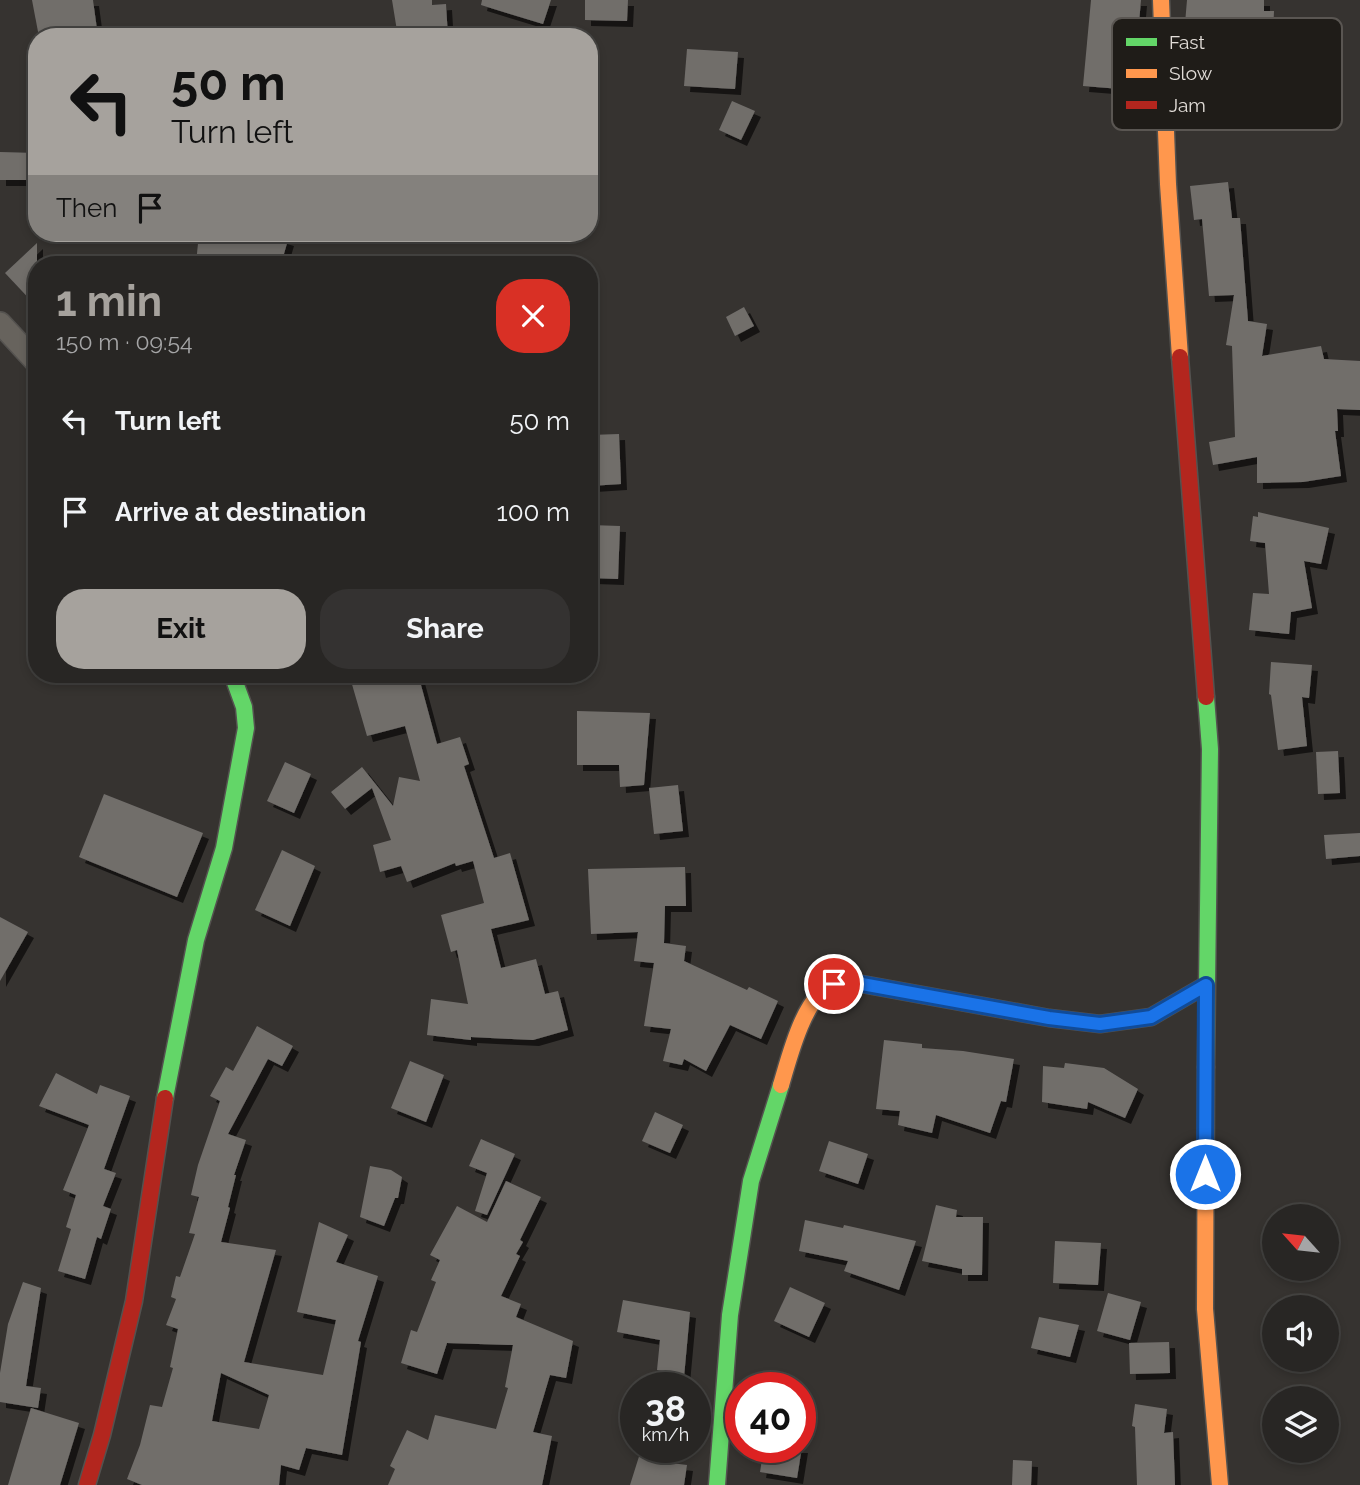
<!DOCTYPE html>
<html lang="en">
<head>
<meta charset="utf-8">
<style>
	:root { --surface:#282624; --page:#343231; --text:#f1f3f6; --muted:#a5a5a6; --line:#444341; --accent:#a6a29d }
	body { margin:0; font-family:Raleway,sans-serif; background:var(--page); color:var(--text); height:100vh; display:flex; flex-direction:column; font-size:26px; white-space:nowrap }
	* { box-sizing:border-box; margin:0 }
	p { font-size:23px; color:var(--muted) }
	.icon { flex:none; width:38px; height:38px; fill:none; stroke:currentColor; stroke-width:2; stroke-linecap:round; stroke-linejoin:round }
	.map { position:relative; flex:1; overflow:hidden }
	.drawer { position:absolute; left:28px; top:256px; width:570px; height:427px; display:flex; flex-direction:column; background:var(--surface); border-radius:28px; box-shadow:0 4px 10px #0003,0 0 0 2px var(--line) }
	.drawer>* { flex:none }
	.guide { position:absolute; left:28px; top:28px; width:570px; height:214px; border-radius:28px; box-shadow:0 4px 10px #0003,0 0 0 2px var(--line); background:#a6a29d; color:#111; overflow:hidden }
	.needle { width:46px; rotate:297deg }
	.controls { position:absolute; left:1262px; top:1204px; display:grid; gap:14px }
	.controls a { display:grid; place-items:center; width:77px; height:77px; border-radius:50%; background:var(--surface); box-shadow:0 4px 10px #0003,0 0 0 2px var(--line); font-size:35px }
	.speed { position:absolute; left:620px; top:1372px; display:flex; gap:14px; font-size:35px; font-weight:700; text-align:center }
	.speed>* { display:grid; place-content:center; width:91px; height:91px; border-radius:50%; background:var(--surface); box-shadow:0 4px 10px #0003,0 0 0 2px var(--line); line-height:1 }
	.speed small { font-size:18px; font-weight:400 }
	.speed .limit { border:10px solid #d22; background:#fff; color:#111 }
	.pin { position:absolute; display:grid; place-items:center; width:60px; height:60px; color:#fff; margin:-30px; border:4px solid #fff; border-radius:50%; box-shadow:0 2px 7px #0007 }
	.me { position:absolute; width:77px; margin:-38px; rotate:0deg; stroke-linejoin:round; filter:drop-shadow(0 0 5px #0008) }
	.turn { display:flex; align-items:center; gap:24px; height:147px; padding:0 28px; font-size:32px }
	.turn .icon { width:91px; height:91px; stroke-width:2.5 }
	.turn b { display:block; font-size:49px; line-height:60px }
	.then { display:flex; align-items:center; height:66px; padding:0 28px; background:#0003; gap:14px; font-size:26px }
	.round { display:grid; place-items:center; flex:none; width:74px; height:74px; border-radius:28px; background:var(--page) }
	.overview { display:flex; align-items:center; justify-content:space-between; height:119px; padding:0 28px }
	h1 { font-size:42px; font-weight:700; line-height:52px; color:var(--accent) }
	.button { display:flex; gap:14px; margin-top:auto; padding:14px 28px }
	.button a { flex:1; height:80px; border-radius:28px; background:var(--accent); color:#111; font-size:28px; font-weight:700; line-height:80px; text-align:center }
	.button a+a { background:var(--page); color:var(--text) }
	ul { padding:0; list-style:none }
	li { display:flex; align-items:center; gap:21px; height:91px; padding:0 28px }
	li div { flex:1 }
	li b { display:block; font-size:26px }
	li em { font-style:normal }
	.map>svg:first-child { display:block }
	.building { fill:#716e6b; fill-rule:evenodd; filter:url(#shadow) }
	.lines { fill:none; stroke-linecap:round; stroke-linejoin:round }
	.street-casing { stroke:#54524f; stroke-width:24 }
	.fast-casing { stroke:#54524f; stroke-width:19 }
	.slow-casing { stroke:#54524f; stroke-width:19 }
	.jam-casing { stroke:#54524f; stroke-width:19 }
	.street { stroke:#67635d; stroke-width:21 }
	.fast { stroke:#63d668; stroke-width:16 }
	.slow { stroke:#ff974d; stroke-width:16 }
	.jam { stroke:#b3261e; stroke-width:16 }
	.route-casing { stroke:#114b97; stroke-width:18 }
	.route { stroke:#1a73e8; stroke-width:12 }
	.key { fill:#1f1c18; stroke:#5a5652; stroke-width:2 }
	.key-label { font-size:19px; fill:#e2ddd8 }
</style>
</head>
<body>
<div class="map">
<svg width="1360" height="1485" viewBox="0 0 1360 1485">
	<defs>
		<filter id="shadow"><feDropShadow dx="6" dy="6" stdDeviation="0" flood-color="#0009"/></filter>
	</defs>
	<rect width="100%" height="100%" fill="#363330"/>
	<!-- building -->
	<g class="building">
		<polygon points="32,0 93,0 98,37 39,37"/>
		<polygon points="392,0 432,0 432,5 446,4 448,37 398,37"/>
		<polygon points="482,0 551,0 543,24 481,5"/>
		<polygon points="585,0 628,0 627,21 585,20"/>
		<polygon points="1091,0 1141,0 1133,90 1083,86"/>
		<polygon points="1187,0 1264,0 1264,11 1274,11 1273,33 1308,30 1311,55 1280,58 1279,51 1225,49 1224,62 1182,59"/>
		<polygon points="687,49 738,52 735,89 684,86"/>
		<polygon points="732,101 755,111 741,140 719,130"/>
		<polygon points="0,152 37,153 37,180 0,180"/>
		<polygon points="1228,182 1232,218 1240,218 1248,321 1267,324 1262,356 1321,346 1324,359 1360,361 1360,410 1337,409 1338,431 1335,431 1341,476 1303,482 1257,483 1257,457 1213,465 1209,442 1235,437 1232,346 1226,345 1234,295 1209,296 1202,219 1194,220 1190,186"/>
		<polygon points="199,233 264,233 288,240 281,264 265,264 229,254 228,264 196,264"/>
		<polygon points="37,243 37,307 5,273"/>
		<polygon points="744,307 754,326 735,336 726,317"/>
		<polygon points="619,434 621,484 590,486 590,435"/>
		<polygon points="1258,512 1329,528 1321,564 1304,561 1312,608 1291,612 1289,634 1249,630 1253,593 1269,594 1265,543 1250,541 1253,516 1258,517"/>
		<polygon points="590,525 620,526 618,579 590,578"/>
		<polygon points="1271,662 1312,665 1309,698 1302,697 1307,746 1278,750 1271,695 1269,694"/>
		<polygon points="349,674 375,674 377,685 418,674 437,744 460,737 469,764 464,766 494,858 510,853 529,920 491,929 501,968 536,959 545,994 558,991 568,1030 533,1040 471,1037 471,1040 427,1035 431,999 468,1004 457,950 451,952 441,915 484,903 473,861 456,866 455,863 407,882 401,866 380,872 373,845 391,840 372,788 345,809 331,792 362,767 393,806 399,777 420,781 405,726 367,736"/>
		<polygon points="577,711 650,713 644,785 620,787 619,765 577,765"/>
		<polygon points="1338,751 1340,793 1318,794 1316,752"/>
		<polygon points="285,762 311,774 294,813 267,801"/>
		<polygon points="678,785 683,831 654,834 649,788"/>
		<polygon points="104,794 203,833 177,897 79,857"/>
		<polygon points="1360,833 1360,856 1326,859 1324,835"/>
		<polygon points="282,850 315,866 290,926 255,910"/>
		<polygon points="685,867 686,906 665,906 664,943 686,946 684,961 747,990 749,987 778,1001 761,1039 730,1025 706,1071 684,1059 682,1065 663,1061 671,1029 644,1026 654,963 634,961 638,932 591,934 588,869"/>
		<polygon points="0,917 28,932 0,981"/>
		<path d="M257 1026 293 1046 282 1066 268 1059 228 1134 246 1140 234 1175H236L228 1207 230 1208 221 1242 276 1250 244 1362 323 1375 336 1320 297 1312 319 1222 348 1235 336 1262 378 1276 358 1341 361 1342 342 1455 306 1448 299 1470 281 1465 279 1485H142L127 1479 140 1445 150 1405 162 1407 173 1368 170 1367 178 1329 166 1325 176 1299 171 1297 176 1276 180 1277 195 1234 189 1233 199 1197 191 1195 198 1165 220 1101 210 1096 226 1067 233 1071ZM221 1373 269 1395 259 1429 212 1421Z"/>
		<polygon points="884,1040 922,1044 922,1048 963,1051 1014,1059 1006,1102 1001,1101 990,1133 936,1115 932,1133 898,1125 900,1111 876,1109"/>
		<polygon points="410,1061 444,1075 426,1122 391,1108"/>
		<polygon points="1065,1063 1104,1068 1138,1089 1125,1118 1088,1102 1087,1109 1042,1102 1043,1066 1064,1068"/>
		<polygon points="56,1073 97,1094 100,1085 130,1096 104,1169 116,1173 103,1206 111,1209 101,1239 97,1237 85,1279 58,1271 71,1229 66,1227 76,1195 63,1190 89,1125 39,1106"/>
		<polygon points="655,1112 683,1125 670,1153 642,1141"/>
		<polygon points="481,1139 515,1154 487,1215 475,1211 487,1173 469,1166"/>
		<polygon points="829,1141 868,1154 858,1184 819,1171"/>
		<polygon points="370,1166 391,1170 402,1177 398,1198 395,1198 384,1226 360,1217"/>
		<polygon points="506,1181 541,1197 520,1240 523,1242 516,1254 520,1256 501,1296 521,1304 516,1317 573,1341 566,1378 550,1375 533,1432 552,1436 542,1485 388,1485 395,1469 390,1466 407,1430 428,1440 435,1415 496,1429 508,1388 505,1387 513,1345 447,1343 437,1374 401,1363 411,1330 417,1332 436,1282 431,1280 440,1260 430,1255 457,1206 487,1222"/>
		<polygon points="936,1205 957,1210 956,1217 983,1217 982,1275 962,1275 962,1269 922,1261"/>
		<polygon points="805,1220 843,1228 844,1225 916,1241 899,1290 844,1271 848,1261 799,1251"/>
		<polygon points="1055,1241 1101,1243 1098,1285 1053,1283"/>
		<polygon points="23,1282 41,1288 26,1386 41,1388 38,1408 0,1402 0,1373 8,1324"/>
		<polygon points="790,1287 825,1303 809,1337 774,1321"/>
		<polygon points="1108,1293 1141,1302 1130,1340 1097,1331"/>
		<polygon points="623,1300 690,1312 683,1388 661,1388 663,1371 657,1370 660,1340 617,1332"/>
		<polygon points="1039,1317 1079,1325 1070,1357 1031,1348"/>
		<polygon points="1169,1342 1170,1373 1130,1374 1129,1343"/>
		<polygon points="1135,1404 1167,1409 1164,1433 1173,1432 1175,1485 1137,1485 1135,1427 1132,1426"/>
		<polygon points="31,1408 79,1423 60,1485 8,1485"/>
		<polygon points="642,1447 675,1447 671,1463 687,1465 684,1485 630,1485"/>
		<polygon points="764,1447 802,1447 797,1478 760,1472"/>
		<polygon points="1013,1460 1032,1461 1031,1485 1012,1485"/>
	</g>
	<g class="lines">
		<defs>
			<polyline id="street" points="0,323 37,363"/>
			<g id="fast">
				<polyline points="1206,697 1210,749 1206,1067"/>
				<polyline points="165,1098 196,940 224,848 246,728 244,707 232,674"/>
				<polyline points="717,1485 730,1315 751,1181 781,1085"/>
			</g>
			<g id="slow">
				<polyline points="1161,0 1168,184 1180,357"/>
				<polyline points="1206,1067 1205,1309 1220,1485"/>
				<path d="M781 1085C789 1059 804 994 834 984 841 981 854 984 862 984L1049 1018 1100 1024 1151 1017 1206 985"/>
			</g>
			<g id="jam">
				<polyline points="1180,357 1206,697"/>
				<polyline points="87,1485 102,1435 134,1301 165,1098"/>
			</g>
		</defs>
		<!-- street casing -->
		<use href="#street" class="street-casing"/>
		<!-- fast casing -->
		<use href="#fast" class="fast-casing"/>
		<!-- slow casing -->
		<use href="#slow" class="slow-casing"/>
		<!-- jam casing -->
		<use href="#jam" class="jam-casing"/>
		<!-- street -->
		<use href="#street" class="street"/>
		<!-- fast -->
		<use href="#fast" class="fast"/>
		<!-- slow -->
		<use href="#slow" class="slow"/>
		<!-- jam -->
		<use href="#jam" class="jam"/>
	</g>
	<g class="lines">
		<defs>
			<polyline id="route" points="834,984 862,984 1049,1018 1100,1024 1151,1017 1206,985 1205,1174"/>
		</defs>
		<!-- route casing -->
		<use href="#route" class="route-casing"/>
		<!-- route -->
		<use href="#route" class="route"/>
	</g>
	<!-- legend -->
	<rect x="1112" y="18" width="230" height="112" rx="10" class="key"/>
	<rect x="1126" y="38" width="31" height="8" fill="#63d668"/>
	<rect x="1126" y="69" width="31" height="9" fill="#ff974d"/>
	<rect x="1126" y="101" width="31" height="8" fill="#b3261e"/>
	<g class="key-label">
		<text x="1169" y="49">Fast</text>
		<text x="1169" y="80">Slow</text>
		<text x="1169" y="112">Jam</text>
	</g>
</svg>
<div class="controls">
<a><svg class="needle" viewBox="-14 -14 28 28"><path d="M0-13l5 13h-10z" fill="#e53935"/><path d="M0 13l5-13h-10z" fill="#a5a5a6"/></svg></a>
<a><svg class="icon" aria-label="sound" viewBox="0 0 24 24"><path d="M4 9h4l5-4v14l-5-4H4zM17 9q2 3 0 6"/></svg></a>
<a><svg class="icon" aria-label="layers" viewBox="0 0 24 24"><path d="M12 4l9 5-9 5-9-5zM3 14l9 5 9-5"/></svg></a>
</div>
<div class="speed"><div>38<small>km/h</small></div><div class="limit">40</div></div>
<div class="pin" style="left:834px;top:984px;background:#d93025"><svg class="icon" aria-label="arrive" viewBox="0 0 24 24"><path d="M6 21V4h12l-3 4 3 4H6"/></svg></div>
<svg class="me" style="left:1205px;top:1174px" viewBox="-20 -20 40 40"><circle r="17" fill="#1a73e8" stroke="#fff" stroke-width="3"/><path d="M0-11L8 9 0 5-8 9z" fill="#fff"/></svg>
<div class="guide">
<div class="turn"><svg class="icon" aria-label="left" viewBox="0 0 24 24"><path d="M17 20v-9H6M10 6l-5 5 5 5"/></svg><div><b>50 m</b>Turn left</div></div>
<div class="then">Then<svg class="icon" aria-label="arrive" viewBox="0 0 24 24"><path d="M6 21V4h12l-3 4 3 4H6"/></svg></div>
</div>
<section class="drawer">
<div class="overview"><div><h1>1 min</h1><p>150 m · 09:54</p></div><a class="round" style="background:#d93025;color:#fff"><svg class="icon" aria-label="close" viewBox="0 0 24 24"><path d="M6 6l12 12M18 6L6 18"/></svg></a></div>
<ul>
<li><svg class="icon" aria-label="left" viewBox="0 0 24 24"><path d="M17 20v-9H6M10 6l-5 5 5 5"/></svg><div><b>Turn left</b></div><em>50 m</em></li>
<li><svg class="icon" aria-label="arrive" viewBox="0 0 24 24"><path d="M6 21V4h12l-3 4 3 4H6"/></svg><div><b>Arrive at destination</b></div><em>100 m</em></li>
</ul>
<div class="button"><a>Exit</a><a>Share</a></div>
</section>
</div>
</body>
</html>
